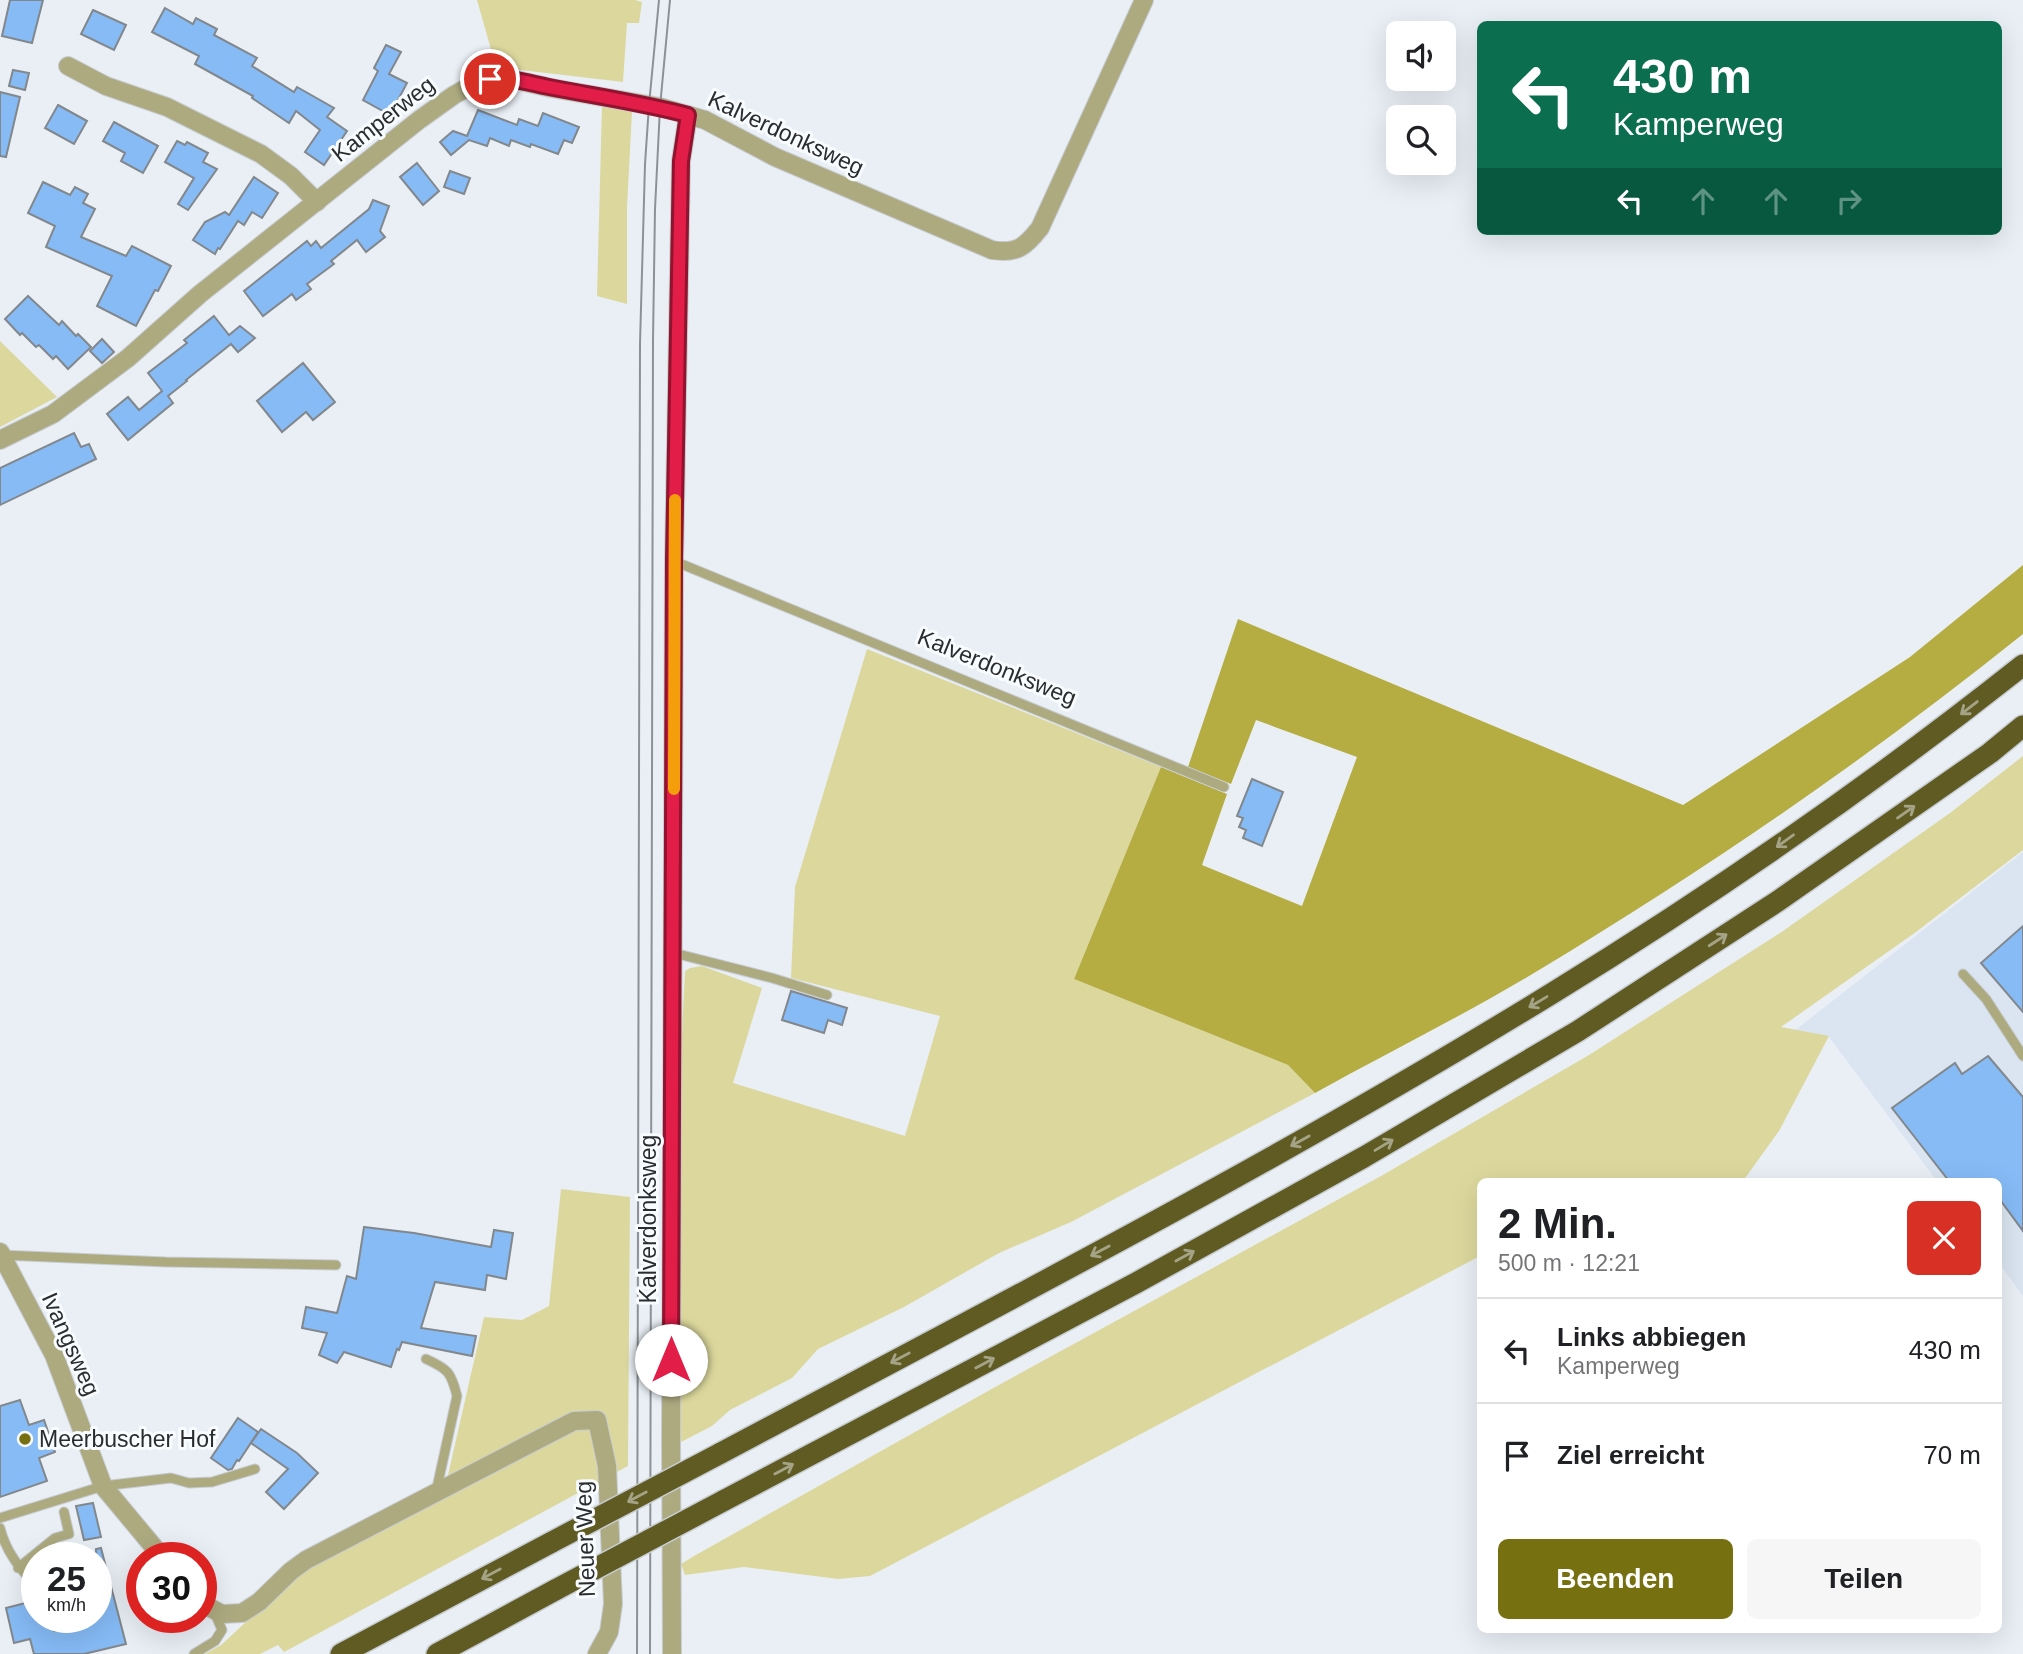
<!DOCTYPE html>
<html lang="de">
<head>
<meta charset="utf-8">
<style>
	:root { --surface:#fff; --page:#f6f6f6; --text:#202124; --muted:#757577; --line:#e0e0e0; --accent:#777010 }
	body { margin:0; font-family:Helvetica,sans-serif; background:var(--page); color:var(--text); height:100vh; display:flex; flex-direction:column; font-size:26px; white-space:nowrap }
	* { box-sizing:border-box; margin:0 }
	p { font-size:23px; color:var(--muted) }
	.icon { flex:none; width:38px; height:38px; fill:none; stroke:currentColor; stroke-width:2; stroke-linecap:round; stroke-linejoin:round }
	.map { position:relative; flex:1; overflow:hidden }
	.drawer { position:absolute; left:1477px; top:1178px; width:525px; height:455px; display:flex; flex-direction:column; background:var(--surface); border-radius:10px; box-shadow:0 7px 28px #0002 }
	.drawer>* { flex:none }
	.banner { position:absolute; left:1477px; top:21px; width:525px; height:214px; border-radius:10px; box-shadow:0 7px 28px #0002; background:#0b6e4f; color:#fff; overflow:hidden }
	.buttons { position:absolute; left:1386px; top:21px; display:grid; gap:14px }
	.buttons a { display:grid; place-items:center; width:70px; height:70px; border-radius:10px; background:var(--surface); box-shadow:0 7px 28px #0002; font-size:35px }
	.speed { position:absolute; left:21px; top:1542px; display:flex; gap:14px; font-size:35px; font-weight:700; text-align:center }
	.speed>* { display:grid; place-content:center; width:91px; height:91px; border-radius:50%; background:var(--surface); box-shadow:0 7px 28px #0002; line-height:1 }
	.speed small { font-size:18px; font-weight:400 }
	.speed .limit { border:10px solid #d22; background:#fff; color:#111 }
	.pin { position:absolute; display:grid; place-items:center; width:60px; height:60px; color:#fff; margin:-30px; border:4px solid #fff; border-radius:50%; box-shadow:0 2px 7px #0007 }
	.me { position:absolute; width:77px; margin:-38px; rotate:0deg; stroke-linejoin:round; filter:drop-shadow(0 0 5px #0008) }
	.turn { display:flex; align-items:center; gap:24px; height:147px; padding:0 21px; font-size:32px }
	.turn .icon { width:91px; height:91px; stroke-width:2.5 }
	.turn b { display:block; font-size:49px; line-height:60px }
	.lanes { display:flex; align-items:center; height:66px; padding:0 21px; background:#0003; justify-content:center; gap:35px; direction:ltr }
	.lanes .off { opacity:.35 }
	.round { display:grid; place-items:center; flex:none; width:74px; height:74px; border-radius:10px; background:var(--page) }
	.head { display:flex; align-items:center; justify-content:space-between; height:119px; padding:0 21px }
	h1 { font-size:42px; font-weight:600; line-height:52px }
	.button { display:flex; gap:14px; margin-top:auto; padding:14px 21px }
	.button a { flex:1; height:80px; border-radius:10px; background:var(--accent); color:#fff; font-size:28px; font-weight:600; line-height:80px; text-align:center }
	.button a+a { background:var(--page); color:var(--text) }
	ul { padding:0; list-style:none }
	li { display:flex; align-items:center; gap:21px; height:105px; padding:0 21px; border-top:2px solid var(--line) }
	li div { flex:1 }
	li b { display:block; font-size:26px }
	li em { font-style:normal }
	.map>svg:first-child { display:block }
	.built { fill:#dae5f1 }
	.green { fill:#dcd89d }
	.forest { fill:#b5ad42 }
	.building { fill:#86bbf6; stroke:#82878c; stroke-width:2 }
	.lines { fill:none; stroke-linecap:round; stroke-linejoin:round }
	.lane-casing { stroke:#c7ccd1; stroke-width:11 }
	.street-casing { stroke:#c7ccd1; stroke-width:20 }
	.highway-casing { stroke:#c7ccd1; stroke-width:24 }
	.lane { stroke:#adaa80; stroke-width:9 }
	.street { stroke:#adaa80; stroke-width:18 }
	.highway { stroke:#5f5b23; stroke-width:21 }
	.tram { stroke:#8d9195; stroke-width:2 }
	.highway-bridge-casing { stroke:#c7ccd1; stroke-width:24; stroke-linecap:butt }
	.highway-bridge { stroke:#5f5b23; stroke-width:21 }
	.oneway { stroke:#a4a386 }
	.route-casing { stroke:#92132f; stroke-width:18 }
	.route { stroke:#e11d48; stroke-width:12 }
	.slow { stroke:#f59e0b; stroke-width:12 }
	.poi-dot { fill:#777010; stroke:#f9fcfe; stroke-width:2.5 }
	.labels { text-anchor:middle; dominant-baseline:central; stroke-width:6; stroke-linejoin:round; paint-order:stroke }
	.street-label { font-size:23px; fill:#2a2c2e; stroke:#f9fcfe }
	.poi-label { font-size:23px; fill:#2a2c2e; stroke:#f9fcfe; text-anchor:start }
</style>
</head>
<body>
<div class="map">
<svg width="2023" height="1654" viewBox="0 0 2023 1654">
	<rect width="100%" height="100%" fill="#e9eff5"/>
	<!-- built -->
	<polygon class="built" points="2023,852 2023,1296 1999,1263 1998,1181 1937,1181 1829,1037 1789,1035"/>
	<!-- green -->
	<g class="green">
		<polygon points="477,0 635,0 642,2 639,23 627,23 623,82 496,67"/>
		<polygon points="602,105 632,112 627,207 627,304 597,296"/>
		<polygon points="0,341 57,397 0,427"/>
		<polygon points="867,649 1161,767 1074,979 1288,1065 1315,1093 1071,1222 999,1253 904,1307 818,1349 792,1378 730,1410 712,1426 681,1442 681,1055 685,971 690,968 702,966 762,988 733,1083 905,1136 940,1016 791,978 795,887"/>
		<polygon points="2023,756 2023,850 1916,932 1781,1027 1829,1036 1779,1131 1743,1181 1480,1181 1480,1256 870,1576 838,1579 744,1567 685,1575 681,1564 694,1556 997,1386 1381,1176 1589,1055 1783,931 1950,813"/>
		<polygon points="561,1189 630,1197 628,1466 284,1652 278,1645 260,1654 205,1654 221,1645 307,1566 443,1497 484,1317 522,1320 549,1306"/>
	</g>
	<!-- forest -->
	<path class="forest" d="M2023 565V634C1870 757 1707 869 1539 970 1466 1014 1389 1052 1315 1093L1288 1065 1074 979 1161 767 1227 794 1202 865 1302 906 1357 757 1256 720 1231 784 1188 767 1238 619 1683 805 1910 657Z"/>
	<!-- building -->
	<g class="building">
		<polygon points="10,0 43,0 32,43 2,36"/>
		<polygon points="165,8 193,24 196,18 217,29 214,35 257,58 252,66 294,92 297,87 334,108 327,117 347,131 324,165 305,152 320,130 296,111 289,123 252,98 253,96 195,64 199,56 152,32"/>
		<polygon points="93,10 126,25 114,50 81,34"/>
		<polygon points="386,45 401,52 389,74 407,83 390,115 363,100 378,71 374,68"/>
		<polygon points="13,70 29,73 25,90 9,86"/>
		<polygon points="0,92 20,97 6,157 0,156"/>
		<polygon points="58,105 87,121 74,144 45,128"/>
		<polygon points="478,110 517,125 519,119 538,126 543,113 579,127 572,143 564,140 558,154 531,144 530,147 511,140 509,146 490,138 487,146 469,140 451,155 440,142 453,131 467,136"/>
		<polygon points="114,122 158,146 143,173 121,161 125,153 103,141"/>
		<polygon points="177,141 185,145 187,142 208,153 203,162 217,169 188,210 178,204 194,178 165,162"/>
		<polygon points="417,163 439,191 423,205 400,177"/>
		<polygon points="450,171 470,178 464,194 444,187"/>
		<polygon points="254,177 278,193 262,218 252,212 244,225 238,221 220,249 218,248 215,254 193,240 205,222 225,212 229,215"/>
		<polygon points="43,182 70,195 75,187 88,194 83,203 95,209 81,237 126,256 132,246 171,266 158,291 155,290 136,326 97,306 112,276 46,247 55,226 28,213"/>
		<polygon points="373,200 389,206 380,231 385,237 366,252 357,240 331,261 334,264 307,284 311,289 296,300 292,294 263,316 244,291 307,241 311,246 316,241 321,248 369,209"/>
		<polygon points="28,296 59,325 62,321 76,336 78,334 91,347 68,369 56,356 53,359 39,345 36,347 22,333 20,335 5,319"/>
		<polygon points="214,316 229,335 240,326 255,338 238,352 231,344 186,380 187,381 168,396 173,403 128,440 107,414 128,397 139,410 162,391 148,373 187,343 184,340"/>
		<polygon points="102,339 114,352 102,363 90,351"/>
		<polygon points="303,363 335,402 313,420 306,412 282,432 257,401"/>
		<polygon points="74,433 81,447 89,444 96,459 0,505 0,468"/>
		<polygon points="1252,779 1283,792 1262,846 1243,838 1246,830 1239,827 1243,818 1237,816"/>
		<polygon points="2023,926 2023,1012 1981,963"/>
		<polygon points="791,991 847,1008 842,1025 828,1020 824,1033 782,1020"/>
		<polygon points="1988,1056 2023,1097 2023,1231 1998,1197 1998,1181 1949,1181 1892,1108 1955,1063 1962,1074"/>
		<polygon points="364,1227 414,1233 491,1247 494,1230 513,1233 506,1279 487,1275 485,1290 435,1282 421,1328 476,1336 472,1356 402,1342 399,1350 397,1349 391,1367 344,1352 337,1363 319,1355 327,1333 302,1328 306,1307 337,1313 347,1276 356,1279"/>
		<polygon points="20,1400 29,1425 44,1420 55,1452 39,1458 47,1481 0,1497 0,1406"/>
		<polygon points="238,1418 258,1432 239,1461 237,1460 232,1469 228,1470 211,1458"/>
		<polygon points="261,1429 297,1453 318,1473 284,1509 266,1492 288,1469 251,1443"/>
		<polygon points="93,1503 101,1537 84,1540 76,1506"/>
		<polygon points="101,1548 126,1644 84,1654 34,1654 30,1639 14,1643 6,1608 37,1600 37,1617 50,1617 54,1631 91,1623 90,1617 96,1617 96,1549"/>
	</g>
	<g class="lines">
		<defs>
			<g id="lane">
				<polyline points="674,561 1224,787"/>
				<polyline points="674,953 772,978 827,995"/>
				<polyline points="1963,974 1986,999 2023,1056"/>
				<polyline points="1,1255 166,1262 336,1265"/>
				<path d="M426 1359C448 1369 451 1372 457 1396L436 1492"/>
				<polyline points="0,1518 103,1486 171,1478 189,1483 212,1482 255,1469"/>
				<path d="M0 1528C6 1552 20 1569 37 1587"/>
				<polyline points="18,1568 55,1538 69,1534 64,1512"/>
				<polyline points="194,1654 215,1641 222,1630 214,1611"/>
			</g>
			<g id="street">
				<polyline points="68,66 106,86 167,107 261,154 291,176 317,202"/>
				<path d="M0 440 53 414 128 358 200 294 419 120 454 95 479 81 503 77 551 88 660 107 705 120 775 157 992 250C1017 254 1025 247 1040 228L1144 0"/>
				<polyline points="0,1252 54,1355 103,1486 163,1558"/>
				<polyline points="201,1603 222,1614 242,1613 259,1602 291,1571 306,1560 574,1421 597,1420 607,1466 613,1604 609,1632 597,1654"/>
				<polyline points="672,1654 671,1441 674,561 681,161 688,115"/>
			</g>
			<g id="highway">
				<path d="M719 1454C999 1305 1281 1160 1551 994 1714 894 1873 784 2023 665"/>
				<polyline points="723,1501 1136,1283 1364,1157 1578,1031 1778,901 1990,753 2023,726"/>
				<polyline points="341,1654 552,1542"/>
				<polyline points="437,1654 557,1589"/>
			</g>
		</defs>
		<!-- lane casing -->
		<use href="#lane" class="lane-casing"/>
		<!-- street casing -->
		<use href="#street" class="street-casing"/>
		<!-- highway casing -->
		<use href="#highway" class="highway-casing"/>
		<!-- lane -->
		<use href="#lane" class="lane"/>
		<!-- street -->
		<use href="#street" class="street"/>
		<!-- highway -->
		<use href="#highway" class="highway"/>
		<!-- tram -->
		<g class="tram">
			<polyline points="637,1654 640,344 645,164 649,105 659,0"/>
			<polyline points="650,1654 653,340 655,209 660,107 670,0"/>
		</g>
		<defs>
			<g id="highway-bridge">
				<polyline points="552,1542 719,1454"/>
				<polyline points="557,1589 723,1501"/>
			</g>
		</defs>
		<!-- highway-bridge casing -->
		<use href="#highway-bridge" class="highway-bridge-casing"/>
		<!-- highway-bridge -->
		<use href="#highway-bridge" class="highway-bridge"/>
	</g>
	<!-- one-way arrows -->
	<defs><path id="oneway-shaft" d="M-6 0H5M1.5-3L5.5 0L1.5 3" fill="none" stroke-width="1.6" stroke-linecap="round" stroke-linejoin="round" transform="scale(1.75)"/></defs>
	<g class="oneway">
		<use href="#oneway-shaft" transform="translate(1969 708) rotate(142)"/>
		<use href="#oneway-shaft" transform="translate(1906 812) rotate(-35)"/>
		<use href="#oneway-shaft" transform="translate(1785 841) rotate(144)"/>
		<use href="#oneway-shaft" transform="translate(1718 940) rotate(-33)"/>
		<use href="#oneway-shaft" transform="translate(1538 1002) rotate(149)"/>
		<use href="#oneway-shaft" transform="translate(1300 1141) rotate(151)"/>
		<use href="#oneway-shaft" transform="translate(1384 1145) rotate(-31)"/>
		<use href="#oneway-shaft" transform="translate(1100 1251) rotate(152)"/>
		<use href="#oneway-shaft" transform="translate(1185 1256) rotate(-29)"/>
		<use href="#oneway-shaft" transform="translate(900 1358) rotate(152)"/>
		<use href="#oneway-shaft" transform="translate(985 1363) rotate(-28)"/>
		<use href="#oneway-shaft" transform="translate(784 1469) rotate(-28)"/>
		<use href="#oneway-shaft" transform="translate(637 1497) rotate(152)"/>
		<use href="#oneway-shaft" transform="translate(491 1574) rotate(152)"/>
	</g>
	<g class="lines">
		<defs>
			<path id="route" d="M490 79C510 77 529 83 549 87 595 96 642 103 688 115L681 161 674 561 671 1360"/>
		</defs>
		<!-- route casing -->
		<use href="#route" class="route-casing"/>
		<!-- route -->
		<use href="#route" class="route"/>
		<!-- slow -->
		<polyline class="slow" points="674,789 675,500"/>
	</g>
	<!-- markers -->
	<circle class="poi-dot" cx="25" cy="1439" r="7"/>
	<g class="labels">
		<!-- street labels -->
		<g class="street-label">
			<text transform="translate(383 119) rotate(-38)">Kamperweg</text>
			<text transform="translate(786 133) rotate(25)">Kalverdonksweg</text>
			<text transform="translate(997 667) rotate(22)">Kalverdonksweg</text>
			<text transform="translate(648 1219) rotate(-90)">Kalverdonksweg</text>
			<text transform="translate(71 1344) rotate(66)">Ivangsweg</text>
			<text transform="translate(585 1539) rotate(-92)">Neuer Weg</text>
		</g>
		<!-- poi labels -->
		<g class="poi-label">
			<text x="39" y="1439">Meerbuscher Hof</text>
		</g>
	</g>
</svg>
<div class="buttons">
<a><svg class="icon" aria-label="sound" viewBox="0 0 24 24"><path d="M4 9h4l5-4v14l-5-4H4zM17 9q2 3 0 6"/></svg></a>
<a><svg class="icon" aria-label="search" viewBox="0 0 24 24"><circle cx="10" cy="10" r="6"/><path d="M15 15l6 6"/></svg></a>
</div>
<div class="speed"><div>25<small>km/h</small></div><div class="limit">30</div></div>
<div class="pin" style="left:490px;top:79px;background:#d93025"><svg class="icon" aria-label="arrive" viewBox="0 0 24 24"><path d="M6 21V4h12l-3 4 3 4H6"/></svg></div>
<svg class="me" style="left:671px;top:1360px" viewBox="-20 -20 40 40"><circle r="19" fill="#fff"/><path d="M0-13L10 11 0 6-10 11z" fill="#e11d48"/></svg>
<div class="banner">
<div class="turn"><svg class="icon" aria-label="left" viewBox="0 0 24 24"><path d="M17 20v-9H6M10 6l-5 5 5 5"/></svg><div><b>430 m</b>Kamperweg</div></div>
<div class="lanes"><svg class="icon" aria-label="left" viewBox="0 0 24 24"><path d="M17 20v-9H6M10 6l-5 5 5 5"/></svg><svg class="icon off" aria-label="ahead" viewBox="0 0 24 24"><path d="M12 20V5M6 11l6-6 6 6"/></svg><svg class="icon off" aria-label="ahead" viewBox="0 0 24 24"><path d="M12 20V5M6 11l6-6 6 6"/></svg><svg class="icon off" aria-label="right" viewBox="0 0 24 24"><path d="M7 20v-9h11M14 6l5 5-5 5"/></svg></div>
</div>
<section class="drawer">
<div class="head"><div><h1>2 Min.</h1><p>500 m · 12:21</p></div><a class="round" style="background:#d93025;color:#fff"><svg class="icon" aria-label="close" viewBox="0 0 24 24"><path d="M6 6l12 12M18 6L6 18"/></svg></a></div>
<ul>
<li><svg class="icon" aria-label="left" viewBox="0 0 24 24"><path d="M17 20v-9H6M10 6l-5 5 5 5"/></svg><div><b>Links abbiegen</b><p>Kamperweg</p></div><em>430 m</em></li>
<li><svg class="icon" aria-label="arrive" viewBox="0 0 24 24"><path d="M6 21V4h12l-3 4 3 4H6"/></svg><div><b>Ziel erreicht</b></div><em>70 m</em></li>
</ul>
<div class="button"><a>Beenden</a><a>Teilen</a></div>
</section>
</div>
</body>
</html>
